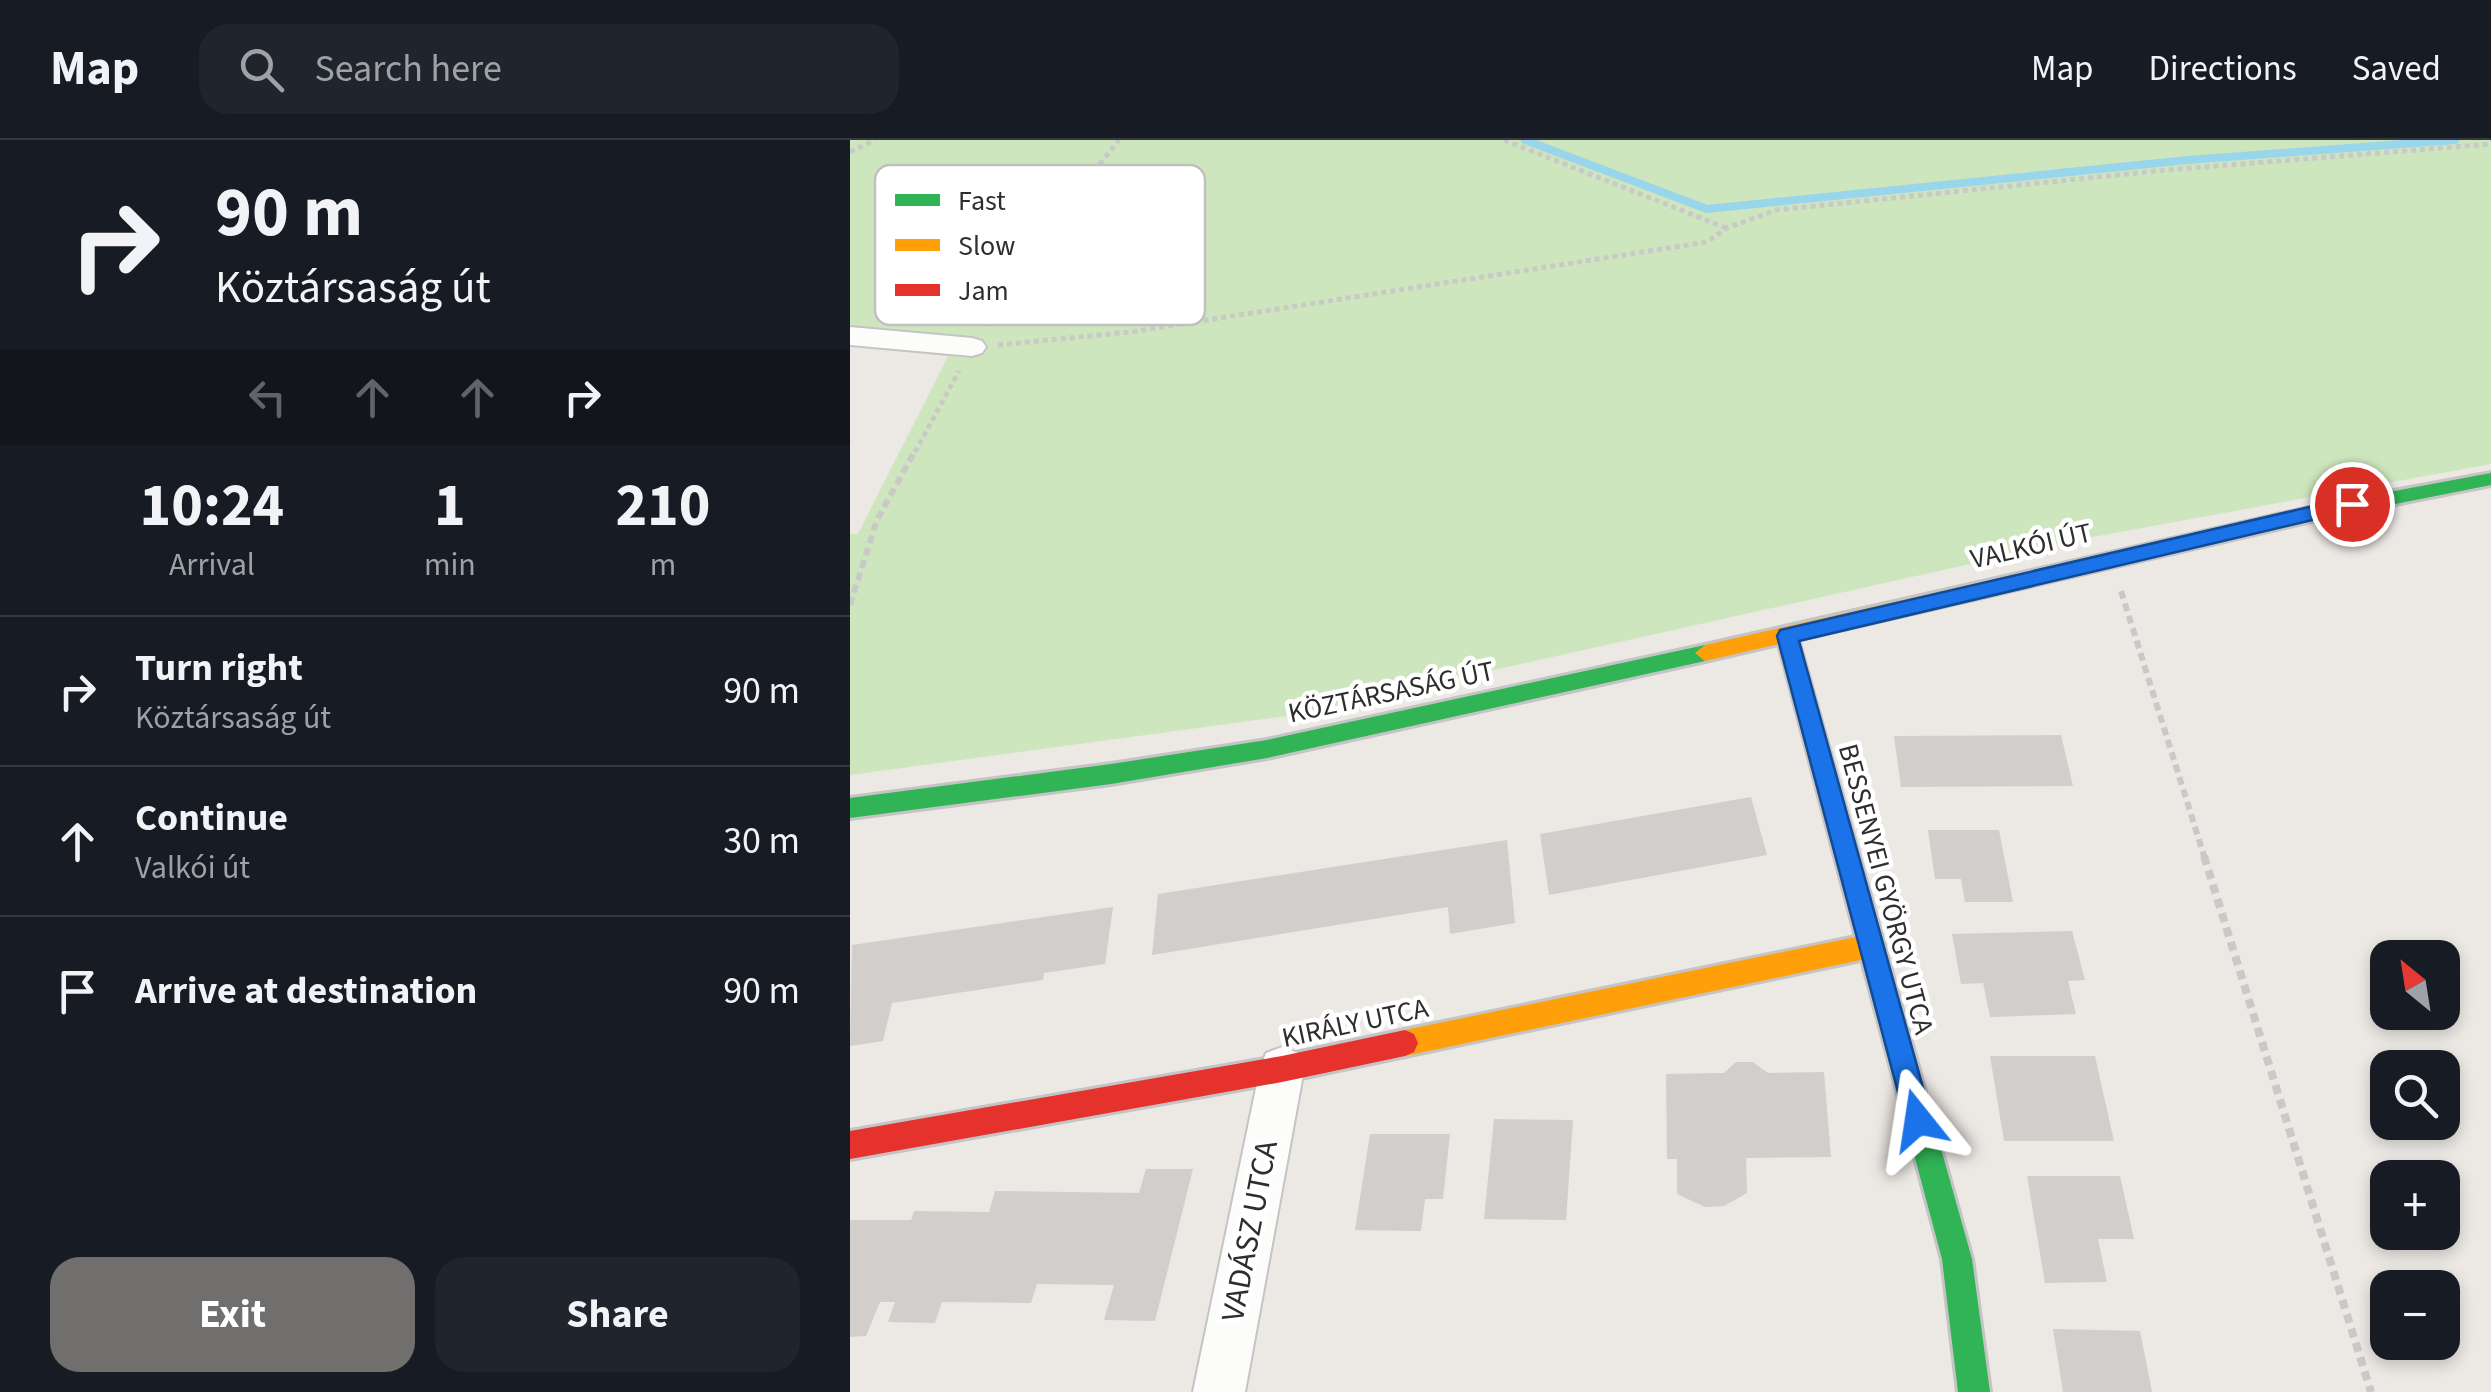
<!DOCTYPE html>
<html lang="en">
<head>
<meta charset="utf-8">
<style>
	:root { --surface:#171b24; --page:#20242c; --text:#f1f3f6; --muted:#9ea1a6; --line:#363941; --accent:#706f6e }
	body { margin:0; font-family:"Source Sans 3",sans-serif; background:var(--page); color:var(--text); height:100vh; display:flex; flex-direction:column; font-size:38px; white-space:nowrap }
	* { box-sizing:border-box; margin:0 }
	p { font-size:32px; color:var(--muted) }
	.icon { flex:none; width:55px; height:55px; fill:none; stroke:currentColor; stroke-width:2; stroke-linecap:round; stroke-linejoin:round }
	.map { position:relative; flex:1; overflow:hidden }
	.sheet { display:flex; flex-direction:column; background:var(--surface); width:850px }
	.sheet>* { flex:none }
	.banner { background:#171b24; color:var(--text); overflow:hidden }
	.needle { width:65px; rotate:330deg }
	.controls { position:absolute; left:1520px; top:800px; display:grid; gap:20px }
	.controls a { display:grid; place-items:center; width:90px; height:90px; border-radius:20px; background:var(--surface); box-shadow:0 5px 15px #0003; font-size:50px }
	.pin { position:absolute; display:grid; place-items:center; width:85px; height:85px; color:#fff; margin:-42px; border:5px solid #fff; border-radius:50%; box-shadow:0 2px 10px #0007 }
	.me { position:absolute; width:110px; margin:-55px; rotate:345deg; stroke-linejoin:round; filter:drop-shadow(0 0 8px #0008) }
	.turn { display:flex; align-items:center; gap:35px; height:210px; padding:0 50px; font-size:45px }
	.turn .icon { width:130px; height:130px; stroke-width:2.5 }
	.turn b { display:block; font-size:70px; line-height:85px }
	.lanes { display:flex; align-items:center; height:95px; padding:0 50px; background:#0003; justify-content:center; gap:50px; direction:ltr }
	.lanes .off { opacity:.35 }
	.eta { display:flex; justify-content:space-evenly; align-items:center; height:170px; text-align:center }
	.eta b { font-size:60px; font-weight:700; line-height:70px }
	.action { display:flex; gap:20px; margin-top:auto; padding:20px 50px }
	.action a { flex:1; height:115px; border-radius:30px; background:var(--accent); color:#fff; font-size:40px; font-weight:700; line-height:115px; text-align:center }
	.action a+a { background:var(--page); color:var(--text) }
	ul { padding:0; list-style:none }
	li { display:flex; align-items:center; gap:30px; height:150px; padding:0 50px; border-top:2px solid var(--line) }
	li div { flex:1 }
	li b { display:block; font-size:38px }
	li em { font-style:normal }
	header { display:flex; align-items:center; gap:60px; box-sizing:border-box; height:140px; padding:0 50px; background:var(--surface); border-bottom:2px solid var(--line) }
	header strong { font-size:48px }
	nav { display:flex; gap:55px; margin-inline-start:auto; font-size:35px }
	.search { width:700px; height:90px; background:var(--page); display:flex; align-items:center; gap:25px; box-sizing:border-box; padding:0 35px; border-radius:30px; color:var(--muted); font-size:38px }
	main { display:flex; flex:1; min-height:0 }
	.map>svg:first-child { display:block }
	.green { fill:#cee6be }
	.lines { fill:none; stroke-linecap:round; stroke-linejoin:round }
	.stream { stroke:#99d6ec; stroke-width:8 }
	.building { fill:#d1cecb }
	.street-casing { stroke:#c5c4c5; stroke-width:4 }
	.fast-casing { stroke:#c5c4c5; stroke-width:6 }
	.slow-casing { stroke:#c5c4c5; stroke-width:6 }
	.jam-casing { stroke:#c5c4c5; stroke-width:6 }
	.path-far2 { stroke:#c9c9c8; stroke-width:5; stroke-dasharray:5 4; stroke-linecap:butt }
	.path-far1 { stroke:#c9c9c8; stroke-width:6; stroke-dasharray:8 5; stroke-linecap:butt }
	.path { stroke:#c9c9c8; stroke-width:8; stroke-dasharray:9 6; stroke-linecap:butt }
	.street { fill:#fcfcfb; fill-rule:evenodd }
	.fast { fill:#30b455; fill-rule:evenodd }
	.slow { fill:#ff9f0a; fill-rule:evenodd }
	.jam { fill:#e5322d; fill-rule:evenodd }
	.route { fill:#1a73e8; stroke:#114b97; stroke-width:2.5 }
	.labels { text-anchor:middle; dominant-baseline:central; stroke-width:9; stroke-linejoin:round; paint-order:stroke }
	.street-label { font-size:28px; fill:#2e2e2e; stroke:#fff }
	.near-street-label { font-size:32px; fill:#2e2e2e; stroke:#fff }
	.key { fill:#fff; stroke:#c0c0c0; stroke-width:2.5 }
	.key-label { font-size:28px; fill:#2e2e2e }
</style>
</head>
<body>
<header>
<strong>Map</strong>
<div class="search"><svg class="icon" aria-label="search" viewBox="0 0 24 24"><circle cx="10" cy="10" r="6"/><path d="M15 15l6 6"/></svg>Search here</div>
<nav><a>Map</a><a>Directions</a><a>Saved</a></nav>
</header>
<main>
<section class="sheet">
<div class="banner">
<div class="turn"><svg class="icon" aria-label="right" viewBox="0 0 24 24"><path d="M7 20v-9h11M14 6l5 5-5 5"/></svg><div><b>90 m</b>Köztársaság út</div></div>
<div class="lanes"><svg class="icon off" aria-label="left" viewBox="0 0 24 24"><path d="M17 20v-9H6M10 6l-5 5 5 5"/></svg><svg class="icon off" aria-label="ahead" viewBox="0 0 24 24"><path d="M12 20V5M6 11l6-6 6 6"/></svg><svg class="icon off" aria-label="ahead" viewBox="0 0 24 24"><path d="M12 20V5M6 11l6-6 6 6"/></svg><svg class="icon" aria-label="right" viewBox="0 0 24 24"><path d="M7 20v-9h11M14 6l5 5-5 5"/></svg></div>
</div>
<div class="eta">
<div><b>10:24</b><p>Arrival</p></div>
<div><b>1</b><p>min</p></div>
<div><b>210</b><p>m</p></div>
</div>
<ul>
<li><svg class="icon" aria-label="right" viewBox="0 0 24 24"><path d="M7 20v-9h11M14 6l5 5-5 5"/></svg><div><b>Turn right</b><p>Köztársaság út</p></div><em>90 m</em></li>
<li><svg class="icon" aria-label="ahead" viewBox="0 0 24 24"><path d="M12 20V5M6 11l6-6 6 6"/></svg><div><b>Continue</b><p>Valkói út</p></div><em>30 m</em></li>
<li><svg class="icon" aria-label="arrive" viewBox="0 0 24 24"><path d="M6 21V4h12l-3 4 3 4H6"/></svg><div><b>Arrive at destination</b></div><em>90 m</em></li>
</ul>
<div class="action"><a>Exit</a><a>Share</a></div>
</section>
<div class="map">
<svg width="1641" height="1252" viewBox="0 0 1641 1252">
	<rect width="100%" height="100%" fill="#ece8e4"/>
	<!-- green -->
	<polygon class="green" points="0,0 1641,0 1641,324 1232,399 437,576 0,635 0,394 8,394 98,216 0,206"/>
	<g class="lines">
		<!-- stream -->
		<polyline class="stream" points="675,0 857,69 1338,20 1605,0"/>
	</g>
	<!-- building -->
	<g class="building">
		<polygon points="1211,595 1223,646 1051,647 1044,596"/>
		<polygon points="901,657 917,715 699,755 690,694"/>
		<polygon points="1078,690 1149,690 1163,762 1115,762 1111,739 1085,739"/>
		<polygon points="657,700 665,783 600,794 598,767 302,815 308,754"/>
		<polygon points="263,767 255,824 194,833 193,840 42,863 33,901 0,906 2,805"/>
		<polygon points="1222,791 1235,840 1218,841 1226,874 1140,877 1133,843 1111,844 1102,794"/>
		<polygon points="1140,916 1245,916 1264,1001 1154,1001"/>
		<polygon points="886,922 903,922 918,933 974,932 981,1017 896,1018 897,1053 874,1066 855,1067 827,1054 827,1019 817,1019 816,934 874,933"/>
		<polygon points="644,979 723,980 716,1080 634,1079"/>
		<polygon points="520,994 600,994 593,1059 575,1059 571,1091 505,1090"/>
		<polygon points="296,1029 343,1029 305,1181 254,1180 264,1145 187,1144 181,1163 92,1162 85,1183 38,1182 45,1162 30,1162 16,1196 0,1197 0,1080 61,1080 64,1071 139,1072 145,1051 289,1053"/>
		<polygon points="1177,1036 1270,1036 1284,1099 1248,1099 1257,1142 1195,1143"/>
		<polygon points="1203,1189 1290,1191 1302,1252 1213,1252"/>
	</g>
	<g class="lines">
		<defs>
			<g id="street">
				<polygon points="0,187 122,198 132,201 136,207 132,213 122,216 0,205"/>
				<polygon points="432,907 448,913 454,929 395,1252 343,1252 410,929 416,913"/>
			</g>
			<g id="fast">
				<polygon points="1641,333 1641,345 1485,376 1476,369 1485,362"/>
				<polygon points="855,505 865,513 855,521 417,618 261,644 0,678 0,658 261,624 417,600"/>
				<polygon points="1027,815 1036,818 1040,827 1122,1119 1140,1252 1108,1252 1092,1119 1014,827 1018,818"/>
			</g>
			<g id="slow">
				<polygon points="1485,362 1494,369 1492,374 855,521 845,513 855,505"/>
				<polygon points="1020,794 1029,798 1032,806 1029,814 1020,818 555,916 546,912 542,903 546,894 555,890"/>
			</g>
			<g id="jam">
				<polygon points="937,488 947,496 1040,827 1036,836 1027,839 1018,836 1014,827 927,496"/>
				<polygon points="555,890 564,894 568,903 564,912 555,916 432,942 0,1019 0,991 432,916"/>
			</g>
		</defs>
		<!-- street casing -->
		<use href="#street" class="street-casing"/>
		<!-- fast casing -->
		<use href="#fast" class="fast-casing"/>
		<!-- slow casing -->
		<use href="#slow" class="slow-casing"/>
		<!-- jam casing -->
		<use href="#jam" class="jam-casing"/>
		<!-- path-far2 -->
		<g class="path-far2">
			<polyline points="654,0 876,88"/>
			<polyline points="0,12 25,0"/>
			<polyline points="136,186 199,87 269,0"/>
			<polyline points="148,205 280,192 857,102 877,88 926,70 1316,30 1641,4"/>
			<polyline points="65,312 109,231"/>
		</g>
		<!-- path-far1 -->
		<g class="path-far1">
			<polyline points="1271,451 1355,719"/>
			<polyline points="0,465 27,380 66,309"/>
		</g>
		<!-- path -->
		<polyline class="path" points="1354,716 1521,1252"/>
		<!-- street -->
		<use href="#street" class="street"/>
		<!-- fast -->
		<use href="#fast" class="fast"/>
		<!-- slow -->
		<use href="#slow" class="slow"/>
		<!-- jam -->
		<use href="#jam" class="jam"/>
	</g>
	<!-- route -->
	<polygon class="route" points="1502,357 1512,364 1509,369 949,501 1082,980 1078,990 1068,994 1058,990 927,496 930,490"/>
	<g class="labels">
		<!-- street labels -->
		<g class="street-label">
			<text transform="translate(1181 406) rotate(-13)">VALKÓI ÚT</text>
			<text transform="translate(541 552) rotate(-12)">KÖZTÁRSASÁG ÚT</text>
			<text transform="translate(1036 749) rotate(75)">BESSENYEI GYÖRGY UTCA</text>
			<text transform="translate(505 883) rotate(-12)">KIRÁLY UTCA</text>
		</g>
		<!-- near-street labels -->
		<g class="near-street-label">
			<text transform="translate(400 1091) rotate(-79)">VADÁSZ UTCA</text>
		</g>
	</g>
	<!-- legend -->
	<rect x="25" y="25" width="330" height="160" rx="15" class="key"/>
	<rect x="45" y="54" width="45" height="12" fill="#30b455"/>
	<rect x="45" y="99" width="45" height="12" fill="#ff9f0a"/>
	<rect x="45" y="144" width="45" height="12" fill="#e5322d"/>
	<g class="key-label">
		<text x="108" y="70">Fast</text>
		<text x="108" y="115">Slow</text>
		<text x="108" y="160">Jam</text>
	</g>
</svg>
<div class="controls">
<a><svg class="needle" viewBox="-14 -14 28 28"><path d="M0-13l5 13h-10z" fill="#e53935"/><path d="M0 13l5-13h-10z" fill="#9ea1a6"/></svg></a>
<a><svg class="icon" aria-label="search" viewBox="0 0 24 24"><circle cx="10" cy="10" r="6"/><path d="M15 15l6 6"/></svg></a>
<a>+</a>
<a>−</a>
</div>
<div class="pin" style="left:1502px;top:364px;background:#d93025"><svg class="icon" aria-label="arrive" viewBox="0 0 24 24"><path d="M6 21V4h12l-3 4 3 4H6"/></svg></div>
<svg class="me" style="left:1068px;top:980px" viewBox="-20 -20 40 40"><path d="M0-17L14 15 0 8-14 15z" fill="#1a73e8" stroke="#fff" stroke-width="4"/></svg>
</div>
</main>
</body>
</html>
